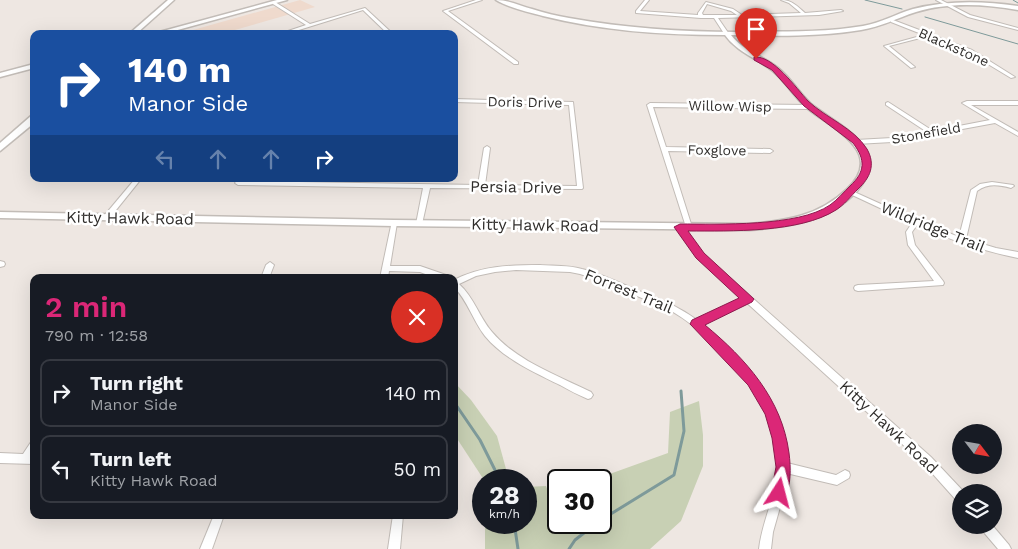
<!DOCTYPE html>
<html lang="en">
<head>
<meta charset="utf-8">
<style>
	:root { --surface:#171b24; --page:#242831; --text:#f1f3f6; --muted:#9ea1a6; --line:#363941; --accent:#db2777 }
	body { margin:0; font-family:"Work Sans",sans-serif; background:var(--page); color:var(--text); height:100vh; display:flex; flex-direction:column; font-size:19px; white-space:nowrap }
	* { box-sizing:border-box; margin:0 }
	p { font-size:16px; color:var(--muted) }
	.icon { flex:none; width:28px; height:28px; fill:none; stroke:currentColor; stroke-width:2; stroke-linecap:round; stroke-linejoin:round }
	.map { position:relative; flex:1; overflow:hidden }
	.sheet { position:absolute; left:30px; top:274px; width:428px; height:245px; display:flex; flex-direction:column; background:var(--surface); border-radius:10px; box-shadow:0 5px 20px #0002 }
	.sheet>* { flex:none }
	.hud { position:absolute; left:30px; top:30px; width:428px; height:152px; border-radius:10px; box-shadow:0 5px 20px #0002; background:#1a4fa0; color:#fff; overflow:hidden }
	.needle { width:32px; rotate:121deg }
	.controls { position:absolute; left:952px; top:424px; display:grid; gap:10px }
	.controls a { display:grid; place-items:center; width:50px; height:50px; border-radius:50%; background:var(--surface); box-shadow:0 5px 20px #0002; font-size:25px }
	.speed { position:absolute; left:472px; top:469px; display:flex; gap:10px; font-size:25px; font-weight:700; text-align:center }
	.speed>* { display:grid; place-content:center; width:65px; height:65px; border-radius:50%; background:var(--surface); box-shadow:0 5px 20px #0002; line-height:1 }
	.speed small { font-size:12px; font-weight:400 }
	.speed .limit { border:2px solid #111; border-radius:8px; background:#fff; color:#111 }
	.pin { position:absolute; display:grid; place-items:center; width:42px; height:42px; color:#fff; margin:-51px -21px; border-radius:50% 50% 50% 0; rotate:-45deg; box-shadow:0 0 5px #0007 }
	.pin .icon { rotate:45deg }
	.me { position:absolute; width:55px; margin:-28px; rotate:9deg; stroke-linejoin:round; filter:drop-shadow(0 0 4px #0008) }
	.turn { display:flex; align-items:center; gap:18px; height:105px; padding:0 15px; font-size:22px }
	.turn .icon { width:65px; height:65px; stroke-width:2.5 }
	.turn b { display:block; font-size:35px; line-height:42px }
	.lanes { display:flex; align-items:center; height:48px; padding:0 15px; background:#0003; justify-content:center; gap:25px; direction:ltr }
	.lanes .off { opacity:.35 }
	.round { display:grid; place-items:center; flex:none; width:52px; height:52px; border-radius:26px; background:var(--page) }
	.overview { display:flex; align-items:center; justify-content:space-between; height:85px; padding:0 15px }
	h1 { font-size:30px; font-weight:600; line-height:38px; color:var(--accent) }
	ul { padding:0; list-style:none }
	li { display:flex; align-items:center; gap:15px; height:68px; margin:0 10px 8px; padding:0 5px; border:2px solid var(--line); border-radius:10px }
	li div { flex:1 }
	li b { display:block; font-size:19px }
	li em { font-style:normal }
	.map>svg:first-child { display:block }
	.commercial { fill:#efdacd }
	.green { fill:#c8d0b4 }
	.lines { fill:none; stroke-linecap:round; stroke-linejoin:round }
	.stream-far1 { stroke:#7e9a9a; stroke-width:1 }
	.stream { stroke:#7e9a9a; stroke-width:3 }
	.street-casing { stroke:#c2bcb7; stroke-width:2 }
	.secondary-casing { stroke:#c2bcb7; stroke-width:3 }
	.street { fill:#fff; fill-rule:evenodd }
	.secondary { fill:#fff; fill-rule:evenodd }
	.route { fill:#db2777; stroke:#8e194d }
	.labels { text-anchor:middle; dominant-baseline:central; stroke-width:5; stroke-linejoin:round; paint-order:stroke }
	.far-street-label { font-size:14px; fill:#302e2c; stroke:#fff }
	.street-label { font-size:16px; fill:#302e2c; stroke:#fff }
</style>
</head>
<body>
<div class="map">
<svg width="1018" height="549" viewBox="0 0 1018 549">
	<rect width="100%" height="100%" fill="#eee7e2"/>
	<!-- commercial -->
	<polygon class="commercial" points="300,0 315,7 221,34 194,34 193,30"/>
	<!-- green -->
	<g class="green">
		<polygon points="454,382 471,400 497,436 509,480 484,480 454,434"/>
		<polygon points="699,401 703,435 703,466 681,521 650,549 485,549 485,523 526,522 526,487 546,486 556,513 559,510 559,522 601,522 601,480 593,480 668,453 670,412"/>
	</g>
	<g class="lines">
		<!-- stream-far1 -->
		<g class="stream-far1">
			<polyline points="865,0 902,9"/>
			<polyline points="1013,0 1018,3"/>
			<polyline points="925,17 1018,44"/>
		</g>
		<!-- stream -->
		<g class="stream">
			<polyline points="454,402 480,440 500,480"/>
			<polyline points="601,520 674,475 684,431 681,391"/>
			<polyline points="514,522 518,549"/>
			<polyline points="569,549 575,540 598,522"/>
		</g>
		<defs>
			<g id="street">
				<polygon points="476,0 482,0 448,11 518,62 518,64 514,64 443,11"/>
				<path d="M645 0H649L640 11 698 15V13L706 2 733 9 742 15 801 13 789 3 781 0C792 0 797 6 805 13L841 10 843 11 819 15 718 18 729 34 727 35H725L714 18H701L636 13V11ZM707 4 731 11 737 15H703L702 13Z"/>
				<polygon points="936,0 941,0 970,15 1018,28 1018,30 968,17"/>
				<polygon points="273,2 275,2 310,24 365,8 393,34 388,34 363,10 286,34 279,34 306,25 273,4"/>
				<polygon points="891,20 893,20 972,50 1015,77 1011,78 968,52 928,36 889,46 915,67 911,68 884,46 924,35 891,22"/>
				<polygon points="454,99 573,102 583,188 582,189 430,188 422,224 419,226 416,224 423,188 238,185 235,183 238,179 244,179 243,181 478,185 484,148 487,146 490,148 485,185 577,186 569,105 454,102"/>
				<polygon points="967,101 1018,101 1018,105 971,105 1018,132 1018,136 995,123 892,142 856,144 853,142 856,140 892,138 927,132 886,105 886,103 888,102 933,131 990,120 962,103"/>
				<polygon points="650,103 810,105 813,107 810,109 653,107 666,147 770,149 773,151 770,153 668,151 692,227 689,229 686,227 647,105"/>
				<polygon points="135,179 141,179 108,220 104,220 103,218 104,216"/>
				<path d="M992 182 1013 185 1014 186 1011 188C999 185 988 183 977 191L966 239 996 248 1018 252V258C983 251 950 240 917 225L912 232 915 245 943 281 944 283 943 285 858 291 855 290 854 288 855 286 858 285 934 281 908 245 906 232 912 223 848 193 847 192 848 191H852L914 219 959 237 971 190 980 184Z"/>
				<polygon points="392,221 394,221 397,223 390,266 420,266 449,276 449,278 436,278 420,272 389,271 388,278 380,278"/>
				<path d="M677 225H681L703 254 931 457 964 492H961V502L957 501 923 463 747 303 702 325C745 359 787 406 787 463L836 475 845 470 849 472 850 475 849 478 837 485 786 473 784 493 773 532 771 549H759C762 522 775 498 777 471 778 452 775 433 768 415 753 377 704 329 668 309L599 280 580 274 570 272 516 270 495 272 476 276 459 284C474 297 479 317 492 332 515 360 559 376 591 392L593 395 591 398 588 399C578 395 569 390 560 385 534 372 504 359 485 336 473 321 468 301 454 287V280C481 266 509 265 540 265 554 266 568 265 582 269 602 274 620 283 639 291 661 300 676 305 697 320L742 298 697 258 677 229 676 227Z"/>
				<polygon points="0,261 4,262 5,264 4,266 0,267"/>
				<polygon points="270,262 274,265 269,278 261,278 266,265"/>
				<polygon points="34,441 34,464 0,463 0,453 23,454 31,442"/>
				<polygon points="214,515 224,515 212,549 200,549"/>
				<polygon points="393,515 403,515 400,549 388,549"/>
				<polygon points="980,525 992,525 1009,545 1011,549 998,549 981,529"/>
			</g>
			<g id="secondary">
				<polygon points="168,0 174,0 136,34 129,34"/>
				<polygon points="277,0 287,0 163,34 152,34"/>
				<path d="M496 0C509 0 520 6 532 9 544 13 557 16 569 18 625 28 681 32 738 32 779 31 822 33 863 26 881 23 896 14 913 9 948 0 983 1 1018 6V10C985 4 948 2 916 12 897 18 881 27 861 30 819 37 774 36 731 35 743 51 763 56 778 68 791 78 799 93 811 104 840 127 894 148 857 191 829 222 788 227 749 230L394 226 0 218V212L394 220 749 224C786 221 819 216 847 189 887 152 831 128 807 108 794 97 786 82 773 71 757 58 738 53 725 35 663 35 602 31 543 16 528 12 509 8 496 0Z"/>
				<polygon points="34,64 34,68 0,77 0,73"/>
				<polygon points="31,116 34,116 34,123 0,151 0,143"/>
			</g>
		</defs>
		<!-- street casing -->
		<use href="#street" class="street-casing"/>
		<!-- secondary casing -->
		<use href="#secondary" class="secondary-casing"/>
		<!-- street -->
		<use href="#street" class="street"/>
		<!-- secondary -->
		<use href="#secondary" class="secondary"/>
	</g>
	<!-- route -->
	<path class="route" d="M754 57C773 55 796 88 808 101 826 118 854 128 867 149 876 165 870 178 858 189 851 196 844 205 836 210 800 233 730 231 688 231L704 253 754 299 752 302 705 325C746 359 782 399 789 453 791 468 791 485 785 499L779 501 774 499 771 493 776 467 772 438 765 414 748 385 690 324 692 320 739 298 696 258 674 227 680 224C718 224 798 227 830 205 837 200 844 192 850 186 865 172 866 160 853 143L804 106 772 70 754 60Z"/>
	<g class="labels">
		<!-- far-street labels -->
		<g class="far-street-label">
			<text transform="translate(954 47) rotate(24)">Blackstone</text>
			<text transform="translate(525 102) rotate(1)">Doris Drive</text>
			<text transform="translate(730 106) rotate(1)">Willow Wisp</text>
			<text transform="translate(926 133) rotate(-10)">Stonefield</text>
			<text transform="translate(717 150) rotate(1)">Foxglove</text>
		</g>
		<!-- street labels -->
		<g class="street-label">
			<text transform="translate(516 187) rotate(1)">Persia Drive</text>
			<text transform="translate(130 218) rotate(1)">Kitty Hawk Road</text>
			<text transform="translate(535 225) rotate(1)">Kitty Hawk Road</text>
			<text transform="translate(933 227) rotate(22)">Wildridge Trail</text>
			<text transform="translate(629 291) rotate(22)">Forrest Trail</text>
			<text transform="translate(889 427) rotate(43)">Kitty Hawk Road</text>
		</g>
	</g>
</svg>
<div class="controls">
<a><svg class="needle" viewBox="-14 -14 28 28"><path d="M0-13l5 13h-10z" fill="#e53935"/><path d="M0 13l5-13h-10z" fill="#9ea1a6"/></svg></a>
<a><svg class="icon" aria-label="layers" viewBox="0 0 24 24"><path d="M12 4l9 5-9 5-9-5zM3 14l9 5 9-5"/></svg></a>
</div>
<div class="speed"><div>28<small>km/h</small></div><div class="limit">30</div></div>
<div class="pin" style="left:756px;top:59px;background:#d93025"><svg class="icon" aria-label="arrive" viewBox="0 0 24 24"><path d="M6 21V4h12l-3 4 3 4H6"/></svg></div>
<svg class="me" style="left:779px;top:493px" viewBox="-20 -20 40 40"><path d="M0-17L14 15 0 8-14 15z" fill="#db2777" stroke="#fff" stroke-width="4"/></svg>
<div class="hud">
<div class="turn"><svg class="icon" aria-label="right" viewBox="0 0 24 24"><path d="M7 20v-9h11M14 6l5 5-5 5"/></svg><div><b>140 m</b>Manor Side</div></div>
<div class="lanes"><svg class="icon off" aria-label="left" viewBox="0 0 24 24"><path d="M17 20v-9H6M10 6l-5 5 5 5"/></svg><svg class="icon off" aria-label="ahead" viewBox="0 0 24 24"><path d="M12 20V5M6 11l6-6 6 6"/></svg><svg class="icon off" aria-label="ahead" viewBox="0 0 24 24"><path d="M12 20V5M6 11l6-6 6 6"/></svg><svg class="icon" aria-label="right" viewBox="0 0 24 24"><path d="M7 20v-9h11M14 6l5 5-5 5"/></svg></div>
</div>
<section class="sheet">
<div class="overview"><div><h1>2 min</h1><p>790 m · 12:58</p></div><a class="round" style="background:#d93025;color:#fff"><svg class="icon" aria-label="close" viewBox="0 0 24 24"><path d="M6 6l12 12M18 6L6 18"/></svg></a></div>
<ul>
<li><svg class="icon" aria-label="right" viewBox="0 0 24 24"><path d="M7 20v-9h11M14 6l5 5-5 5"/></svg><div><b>Turn right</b><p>Manor Side</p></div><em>140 m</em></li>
<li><svg class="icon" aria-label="left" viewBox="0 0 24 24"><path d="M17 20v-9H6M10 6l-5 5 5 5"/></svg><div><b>Turn left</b><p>Kitty Hawk Road</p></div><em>50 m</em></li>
</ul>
</section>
</div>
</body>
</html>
